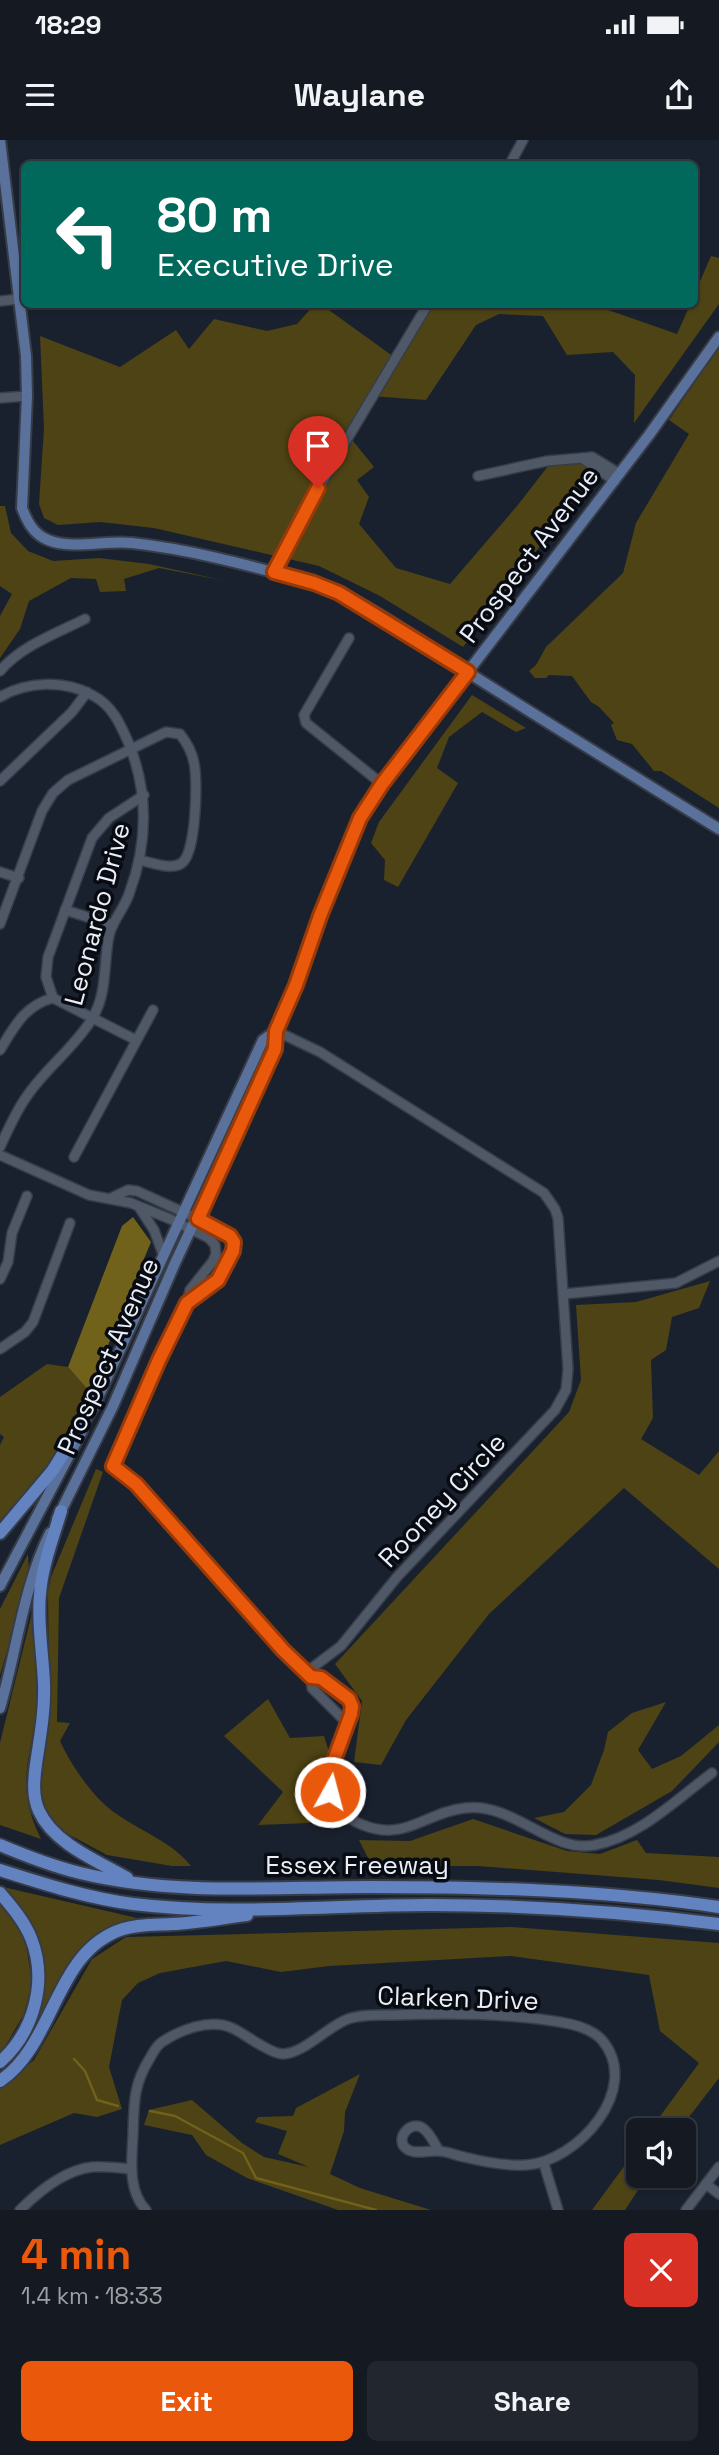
<!DOCTYPE html>
<html lang="en">
<head>
<meta charset="utf-8">
<style>
	:root { --surface:#141922; --page:#21262f; --text:#f1f3f6; --muted:#9da0a5; --line:#333840; --accent:#ea580c }
	body { margin:0; font-family:"Space Grotesk",sans-serif; background:var(--page); color:var(--text); height:100vh; display:flex; flex-direction:column; font-size:26px; white-space:nowrap }
	* { box-sizing:border-box; margin:0 }
	p { font-size:23px; color:var(--muted) }
	.icon { flex:none; width:38px; height:38px; fill:none; stroke:currentColor; stroke-width:2; stroke-linecap:round; stroke-linejoin:round }
	.map { position:relative; height:2070px; overflow:hidden }
	.details { display:flex; flex-direction:column; background:var(--surface); flex:1 }
	.details>* { flex:none }
	.hud { position:absolute; left:21px; top:21px; width:677px; height:147px; border-radius:10px; box-shadow:0 2px 5px #0004,0 0 0 2px var(--line); background:#00695c; color:#fff; overflow:hidden }
	.buttons { position:absolute; left:626px; top:1978px; display:grid; gap:14px }
	.buttons a { display:grid; place-items:center; width:70px; height:70px; border-radius:10px; background:var(--surface); box-shadow:0 2px 5px #0004,0 0 0 2px var(--line); font-size:35px }
	.pin { position:absolute; display:grid; place-items:center; width:60px; height:60px; color:#fff; margin:-72px -30px; border-radius:50% 50% 50% 0; rotate:-45deg; box-shadow:0 0 7px #0007 }
	.pin .icon { rotate:45deg }
	.me { position:absolute; width:77px; margin:-38px; rotate:7deg; stroke-linejoin:round; filter:drop-shadow(0 0 5px #0008) }
	.turn { display:flex; align-items:center; gap:24px; height:147px; padding:0 21px; font-size:32px }
	.turn .icon { width:91px; height:91px; stroke-width:2.5 }
	.turn b { display:block; font-size:49px; line-height:60px }
	.round { display:grid; place-items:center; flex:none; width:74px; height:74px; border-radius:10px; background:var(--page) }
	.head { display:flex; align-items:center; justify-content:space-between; height:119px; padding:0 21px }
	h1 { font-size:42px; font-weight:600; line-height:52px; color:var(--accent) }
	.cta { display:flex; gap:14px; margin-top:auto; padding:14px 21px }
	.cta a { flex:1; height:80px; border-radius:10px; background:var(--accent); color:#fff; font-size:28px; font-weight:600; line-height:80px; text-align:center }
	.cta a+a { background:var(--page); color:var(--text) }
	.status { display:flex; justify-content:space-between; align-items:center; height:49px; padding:0 35px; background:var(--surface); direction:ltr }
	.status svg { height:19px; fill:currentColor }
	header { display:flex; justify-content:space-between; align-items:center; height:91px; padding:0 21px; background:var(--surface); font-size:32px; font-weight:600 }
	.map>svg:first-child { display:block }
	.green { fill:#4d4314 }
	.water { fill:#70611b }
	.lines { fill:none; stroke-linecap:round; stroke-linejoin:round }
	.stream { stroke:#70611b; stroke-width:2.5 }
	.minor-casing { stroke:#373d48; stroke-width:12 }
	.major-casing { stroke:#373d48; stroke-width:14 }
	.highway-casing { stroke:#373d48; stroke-width:16 }
	.minor { stroke:#4f5867; stroke-width:9 }
	.major { stroke:#5a719c; stroke-width:10 }
	.highway { stroke:#6282c0; stroke-width:12 }
	.route-casing { stroke:#983908; stroke-width:18 }
	.route { stroke:#ea580c; stroke-width:12 }
	.labels { text-anchor:middle; dominant-baseline:central; stroke-width:7; stroke-linejoin:round; paint-order:stroke }
	.street-label { font-size:26px; fill:#e9eef7; stroke:#080b11 }
</style>
</head>
<body>
<div class="status"><b>18:29</b><svg viewBox="0 0 49 12"><path d="M0 12V9h3v3zM5 12V6h3v6zM10 12V3h3v9zM15 12V0h3v12zM26 1h20v11H26zM47 4h2v5h-2z"/></svg></div>
<header><svg class="icon" aria-label="menu" viewBox="0 0 24 24"><path d="M4 6h16M4 12h16M4 18h16"/></svg>Waylane<svg class="icon" aria-label="share" viewBox="0 0 24 24"><path d="M12 15V3M7 8l5-5 5 5M5 13v7h14v-7"/></svg></header>
<div class="map">
<svg width="719" height="2070" viewBox="0 0 719 2070">
	<rect width="100%" height="100%" fill="#1a212e"/>
	<!-- green -->
	<g class="green">
		<polygon points="711,116 719,118 719,164 634,283 635,235 613,212 567,215 543,176 499,174 476,185 426,260 370,256 345,291 374,327 357,340 369,357 359,384 396,428 450,444 517,366 552,321 582,317 601,326 463,507 380,456 319,426 154,388 100,382 58,385 44,378 39,364 44,288 40,196 120,227 176,190 189,209 214,179 267,191 297,184 314,165 322,165 394,217 426,165 594,165 677,194 690,165 695,164 695,153"/>
		<polygon points="719,207 719,668 661,631 654,631 632,604 617,600 611,585 614,583 599,567 591,562 572,536 549,535 546,538 535,538 529,531 536,525 546,507 623,433 636,383 689,294 669,280"/>
		<polygon points="0,366 5,366 11,393 28,411 53,421 99,418 149,424 226,441 159,428 124,439 126,451 100,452 96,439 71,438 29,461 20,489 0,518 0,476 12,454 0,446"/>
		<polygon points="472,555 526,588 516,592 482,572 449,597 437,628 458,643 398,747 384,740 385,720 371,703 379,682"/>
		<polygon points="710,1141 699,1168 672,1177 666,1210 651,1220 653,1278 641,1299 699,1335 719,1311 719,1429 624,1348 489,1474 406,1580 381,1625 354,1622 362,1561 335,1524 569,1272 581,1240 576,1165 636,1162"/>
		<polygon points="47,1224 68,1227 89,1251 51,1322 0,1381 0,1305 4,1297 0,1294 0,1257"/>
		<path d="M96 1329 103 1332 59 1458 57 1582 70 1583 60 1601C69 1621 87 1648 103 1663 129 1688 168 1697 191 1726H172L107 1715 53 1686 39 1651 49 1552 48 1451 51 1437Z"/>
		<polygon points="28,1414 29,1436 0,1535 0,1469"/>
		<path d="M32 1473C34 1499 41 1529 39 1555 34 1613 12 1642 41 1699L0 1685V1603Z"/>
		<polygon points="268,1559 290,1598 324,1596 329,1612 315,1633 319,1674 309,1683 258,1685 283,1652 224,1596"/>
		<polygon points="666,1562 638,1610 652,1629 681,1616 719,1585 719,1602 672,1651 596,1695 565,1694 534,1678 564,1672 591,1645 604,1610 608,1592 632,1573"/>
		<polygon points="473,1679 567,1711 600,1714 637,1700 646,1713 719,1717 719,1748 659,1740 478,1726 372,1726 359,1700 410,1701"/>
		<path d="M3 1747 150 1781C137 1784 121 1785 108 1790 74 1802 53 1855 38 1884L44 1831 35 1790Z"/>
		<polygon points="0,1762 25,1799 32,1843 24,1874 0,1915"/>
		<polygon points="512,1787 719,1803 719,1938 679,1990 650,1990 699,1923 660,1891 649,1835 511,1816 329,1826 281,1832 226,1821 160,1833 138,1843 122,1860 109,1927 122,1969 97,1977 74,1973 0,2005 0,1949 34,1920 92,1819 126,1797"/>
		<polygon points="360,1934 345,1972 344,1991 330,2034 360,2048 431,2070 338,2070 247,2038 206,2015 192,1995 144,1985 149,1970 192,1960 242,2003 264,2017 309,2027 278,2014 287,1991 255,1982 258,1977 293,1976 296,1968"/>
		<polygon points="639,2006 639,2035 648,2035 625,2070 592,2070"/>
	</g>
	<!-- water -->
	<polygon class="water" points="133,1077 151,1102 89,1251 68,1227 122,1086"/>
	<g class="lines">
		<!-- stream -->
		<g class="stream">
			<polyline points="74,1919 85,1931 97,1960 118,1966"/>
			<polyline points="150,1971 175,1976 243,2013 256,2038 376,2070"/>
		</g>
		<defs>
			<g id="minor">
				<polyline points="510,24 523,0"/>
				<polyline points="0,161 19,159"/>
				<polyline points="0,258 27,256"/>
				<polyline points="478,336 547,321 582,318"/>
				<polyline points="615,341 582,318 592,317 620,334"/>
				<polyline points="274,432 331,326 428,164"/>
				<polyline points="349,498 304,575 306,583 382,644"/>
				<path d="M0 531C21 506 57 493 85 479"/>
				<path d="M0 557C27 541 64 540 92 555 112 565 120 583 129 604 149 654 148 703 129 754 124 769 112 781 109 796 103 825 108 852 92 879 74 908 46 928 27 956 16 971 8 990 0 1007"/>
				<polyline points="0,641 72,572 87,552"/>
				<polyline points="0,732 19,738"/>
				<polyline points="65,770 113,785"/>
				<path d="M0 784 42 671 53 653 68 640 166 592 180 594C187 603 192 611 194 623 198 640 196 713 182 723 171 731 151 722 139 720"/>
				<polyline points="53,858 46,837 48,817 92,698 109,678 144,655"/>
				<path d="M0 910C14 887 25 865 53 858L136 900"/>
				<polyline points="0,1015 89,1055 131,1063 170,1079 209,1098 215,1105 216,1114 213,1121 190,1150 187,1163 159,1220 113,1326 136,1344 283,1510 308,1531 341,1506 397,1437 555,1270 566,1250 568,1229 558,1078 555,1069 544,1053 320,912 276,891"/>
				<polyline points="74,1017 153,870"/>
				<path d="M111 1058 128 1050 137 1051 220 1089 233 1098C239 1128 207 1148 187 1163"/>
				<polyline points="139,1067 154,1090 163,1114"/>
				<polyline points="0,1139 8,1122 12,1093 27,1056"/>
				<polyline points="564,1154 676,1143 719,1121"/>
				<polyline points="0,1209 25,1192 33,1182 70,1083"/>
				<polyline points="308,1532 311,1537 312,1548 346,1582"/>
				<path d="M311 1537C325 1538 347 1552 352 1566 346 1599 316 1633 338 1666 343 1674 354 1682 363 1685 405 1702 426 1672 465 1668 514 1662 551 1714 595 1705 639 1697 677 1659 712 1633"/>
				<polyline points="544,2024 558,2070"/>
				<polyline points="706,2044 719,2054"/>
				<path d="M20 2070C38 2052 65 2030 92 2027 104 2026 119 2028 131 2029"/>
				<path d="M146 2070C127 2050 132 2019 133 1994 134 1964 133 1945 150 1918 153 1913 156 1906 162 1902 180 1890 210 1878 232 1888 241 1892 250 1899 259 1904 266 1908 275 1914 283 1914 305 1913 328 1886 348 1879 362 1874 381 1875 395 1875 449 1873 517 1873 570 1884 580 1886 595 1892 602 1900 643 1949 577 2022 526 2025 505 2026 484 2022 464 2017 455 2015 446 2011 438 2011 428 2010 415 2015 407 2009 393 2000 411 1978 424 1989 430 1994 435 2004 439 2011"/>
				<polyline points="686,2070 719,2027"/>
			</g>
			<g id="major">
				<path d="M0 0 26 216 27 256 22 368C27 381 33 394 48 400 73 410 105 400 132 403 189 409 251 426 307 441 360 455 425 505 472 535 554 587 637 638 719 689"/>
				<polyline points="95,1264 263,900 276,891"/>
				<path d="M57 1379 113 1266 175 1123 275 909C277 880 293 855 303 828 326 765 343 700 382 644L649 295 719 197"/>
				<polyline points="0,1446 82,1291"/>
				<path d="M0 1568C17 1510 23 1447 50 1393"/>
			</g>
			<g id="highway">
				<path d="M61 1371C53 1398 42 1426 40 1454 37 1484 43 1514 44 1544 45 1571 40 1597 36 1624 34 1639 32 1656 39 1671 54 1704 98 1721 127 1738"/>
				<polyline points="0,1393 53,1330 97,1259"/>
				<path d="M0 1705C26 1716 52 1726 80 1733 175 1756 273 1747 370 1747 487 1747 603 1750 719 1767"/>
				<path d="M0 1730C44 1744 87 1758 133 1764 230 1776 331 1765 429 1765 526 1765 623 1772 719 1784"/>
				<path d="M0 1753C12 1767 24 1781 31 1798 48 1841 34 1892 0 1922"/>
				<path d="M0 1941C56 1903 54 1811 123 1789 139 1784 156 1785 172 1784 197 1783 222 1778 247 1775"/>
			</g>
		</defs>
		<!-- minor casing -->
		<use href="#minor" class="minor-casing"/>
		<!-- major casing -->
		<use href="#major" class="major-casing"/>
		<!-- highway casing -->
		<use href="#highway" class="highway-casing"/>
		<!-- minor -->
		<use href="#minor" class="minor"/>
		<!-- major -->
		<use href="#major" class="major"/>
		<!-- highway -->
		<use href="#highway" class="highway"/>
	</g>
	<g class="lines">
		<defs>
			<polyline id="route" points="318,348 274,432 314,443 339,453 468,532 382,644 360,678 320,776 296,845 276,891 275,909 198,1079 230,1096 234,1102 233,1111 218,1140 187,1163 159,1220 113,1326 136,1344 283,1510 311,1537 321,1538 349,1559 352,1566 351,1574 330,1631 330,1652"/>
		</defs>
		<!-- route casing -->
		<use href="#route" class="route-casing"/>
		<!-- route -->
		<use href="#route" class="route"/>
	</g>
	<g class="labels">
		<!-- street labels -->
		<g class="street-label">
			<text transform="translate(529 415) rotate(-53)">Prospect Avenue</text>
			<text transform="translate(97 774) rotate(-75)">Leonardo Drive</text>
			<text transform="translate(108 1216) rotate(-66)">Prospect Avenue</text>
			<text transform="translate(442 1360) rotate(-47)">Rooney Circle</text>
			<text x="357" y="1725">Essex Freeway</text>
			<text transform="translate(458 1858) rotate(2)">Clarken Drive</text>
		</g>
	</g>
</svg>
<div class="buttons">
<a><svg class="icon" aria-label="sound" viewBox="0 0 24 24"><path d="M4 9h4l5-4v14l-5-4H4zM17 9q2 3 0 6"/></svg></a>
</div>
<div class="pin" style="left:318px;top:348px;background:#d93025"><svg class="icon" aria-label="arrive" viewBox="0 0 24 24"><path d="M6 21V4h12l-3 4 3 4H6"/></svg></div>
<svg class="me" style="left:330px;top:1652px" viewBox="-20 -20 40 40"><circle r="17" fill="#ea580c" stroke="#fff" stroke-width="3"/><path d="M0-11L8 9 0 5-8 9z" fill="#fff"/></svg>
<div class="hud">
<div class="turn"><svg class="icon" aria-label="left" viewBox="0 0 24 24"><path d="M17 20v-9H6M10 6l-5 5 5 5"/></svg><div><b>80 m</b>Executive Drive</div></div>
</div>
</div>
<section class="details">
<div class="head"><div><h1>4 min</h1><p>1.4 km · 18:33</p></div><a class="round" style="background:#d93025;color:#fff"><svg class="icon" aria-label="close" viewBox="0 0 24 24"><path d="M6 6l12 12M18 6L6 18"/></svg></a></div>
<div class="cta"><a>Exit</a><a>Share</a></div>
</section>
</body>
</html>
